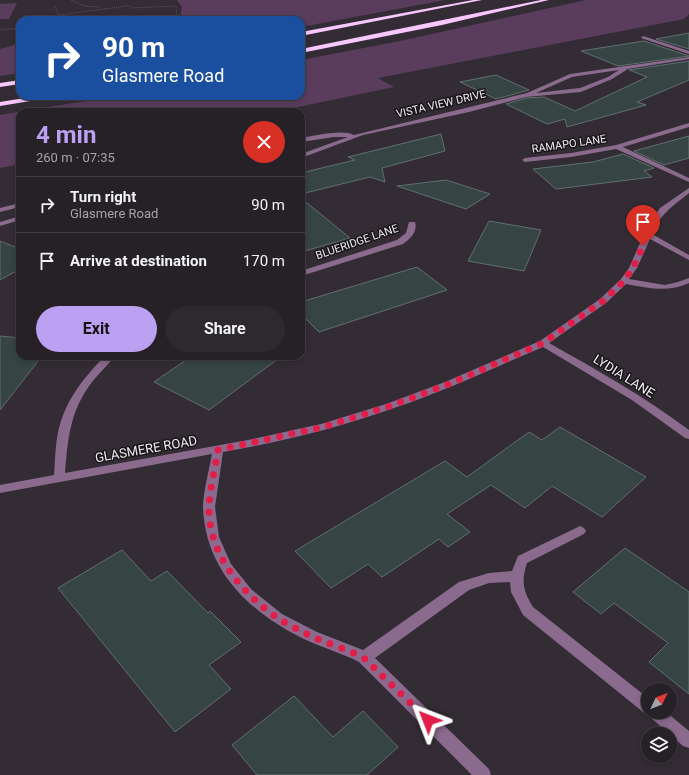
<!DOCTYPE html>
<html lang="en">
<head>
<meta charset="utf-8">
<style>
	:root { --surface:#262127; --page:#2e292f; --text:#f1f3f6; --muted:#a4a3a7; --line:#423e44; --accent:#bca0f2 }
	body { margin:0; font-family:Roboto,sans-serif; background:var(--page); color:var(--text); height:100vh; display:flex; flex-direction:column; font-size:15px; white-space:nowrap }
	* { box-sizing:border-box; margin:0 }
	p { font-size:13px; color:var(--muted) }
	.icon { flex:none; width:22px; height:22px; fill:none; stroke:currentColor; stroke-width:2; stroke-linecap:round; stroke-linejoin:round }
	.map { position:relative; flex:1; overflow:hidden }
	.drawer { position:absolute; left:16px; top:108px; width:289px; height:252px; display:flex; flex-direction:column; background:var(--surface); border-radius:12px; box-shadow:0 2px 6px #0003,0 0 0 1px var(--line) }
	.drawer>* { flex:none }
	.guide { position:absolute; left:16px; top:16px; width:289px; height:84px; border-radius:12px; box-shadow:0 2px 6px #0003,0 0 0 1px var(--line); background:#1a4fa0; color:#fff; overflow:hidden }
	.needle { width:26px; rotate:47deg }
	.controls { position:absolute; left:641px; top:683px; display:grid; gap:8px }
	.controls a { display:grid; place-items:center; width:36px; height:36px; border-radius:50%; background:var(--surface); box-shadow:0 2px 6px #0003,0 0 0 1px var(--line); font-size:20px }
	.pin { position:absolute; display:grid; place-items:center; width:34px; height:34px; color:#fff; margin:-41px -17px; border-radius:50% 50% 50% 0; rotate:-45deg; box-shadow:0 0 4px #0007 }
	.pin .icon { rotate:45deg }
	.me { position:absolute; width:44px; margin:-22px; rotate:315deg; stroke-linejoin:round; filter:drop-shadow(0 0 3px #0008) }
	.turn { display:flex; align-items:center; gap:14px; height:84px; padding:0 20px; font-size:18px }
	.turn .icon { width:52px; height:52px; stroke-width:2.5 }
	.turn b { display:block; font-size:28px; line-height:34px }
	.round { display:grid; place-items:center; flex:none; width:42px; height:42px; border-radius:21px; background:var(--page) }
	.overview { display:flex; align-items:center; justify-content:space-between; height:68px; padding:0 20px }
	h1 { font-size:24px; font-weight:700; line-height:30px; color:var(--accent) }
	.button { display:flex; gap:8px; margin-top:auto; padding:8px 20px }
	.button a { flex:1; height:46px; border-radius:24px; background:var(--accent); color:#111; font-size:16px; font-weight:700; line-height:46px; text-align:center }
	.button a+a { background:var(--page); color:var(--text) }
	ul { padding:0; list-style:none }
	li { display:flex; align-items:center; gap:12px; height:56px; padding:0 20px; border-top:1px solid var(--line) }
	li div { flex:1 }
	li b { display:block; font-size:15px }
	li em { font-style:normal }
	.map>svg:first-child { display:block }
	.green { fill:#5a3d5d }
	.building { fill:#364444; stroke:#606f6f }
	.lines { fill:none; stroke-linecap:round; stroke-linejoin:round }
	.path { stroke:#857f86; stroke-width:1; stroke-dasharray:0.5 1.5; stroke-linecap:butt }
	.minor { fill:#8a6a8d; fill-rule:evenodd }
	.highway { fill:#f7c7fd; fill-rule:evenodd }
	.route { stroke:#e11d48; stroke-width:7; stroke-dasharray:0 12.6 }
	.labels { text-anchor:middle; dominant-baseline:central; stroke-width:3; stroke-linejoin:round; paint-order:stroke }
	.far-street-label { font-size:11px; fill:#efeaf0; stroke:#191619 }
	.street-label { font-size:13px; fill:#efeaf0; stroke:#191619 }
</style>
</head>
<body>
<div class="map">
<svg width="689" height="775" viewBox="0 0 689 775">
	<rect width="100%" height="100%" fill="#332c34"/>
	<!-- green -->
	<g class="green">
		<polygon points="177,0 445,0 301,27 301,20 155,20 180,18 182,7"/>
		<polygon points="586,0 689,0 689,14 684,19 378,78 394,87 274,112 20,112 20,164 0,168 0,115 115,96 301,96 301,60 400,41"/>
		<polygon points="17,3 9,19 0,19 0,4"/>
		<polygon points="20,43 20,73 0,76 0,49"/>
	</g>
	<!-- building -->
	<g class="building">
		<polygon points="689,33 689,49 656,39"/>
		<polygon points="644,41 689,56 618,66 581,51"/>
		<polygon points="689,61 689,80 637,102 646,105 567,127 565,119 547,124 506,104 526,98 544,97 575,111 647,77 629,70"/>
		<polygon points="496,75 529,90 496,99 460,82"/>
		<polygon points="441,134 445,151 382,168 385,182 370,177 301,194 301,173 355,160 348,157"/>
		<polygon points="689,136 689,158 664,165 634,151"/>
		<polygon points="623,154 654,168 644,171 652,177 556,189 533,169 593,162"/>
		<polygon points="446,180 490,194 466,209 397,186"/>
		<polygon points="301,198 350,238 301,252"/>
		<polygon points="489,221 541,230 524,271 468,261"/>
		<polygon points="0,241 20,249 20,269 0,280"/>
		<polygon points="417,267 447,290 319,332 301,314 301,302"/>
		<polygon points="0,336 20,338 20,356 42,356 0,410"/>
		<polygon points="192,356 282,356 209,410 154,382"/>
		<polygon points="560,427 646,477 602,517 552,486 525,508 491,485 447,514 470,532 448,547 439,539 382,577 368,564 331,588 295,551 445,461 467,477 529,432 542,440"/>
		<polygon points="625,548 689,592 689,694 649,662 668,643 614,603 601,614 573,592"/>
		<polygon points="122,550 151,581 167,571 208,613 210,611 241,642 209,665 231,689 175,732 58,588"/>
		<polygon points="294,696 333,737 363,711 398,747 367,775 257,775 232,745"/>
	</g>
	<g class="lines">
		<!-- path -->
		<g class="path">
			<polyline points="71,0 84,6 100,7"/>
			<polyline points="59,15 127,6"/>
			<polyline points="46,20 59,15 55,7"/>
			<polyline points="110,20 177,17 176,6 131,8 126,4"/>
			<polyline points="0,30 20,28"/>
		</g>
		<!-- minor -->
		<g class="minor">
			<polygon points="643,36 689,51 689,54 641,38"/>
			<path d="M689 57V59L628 69 612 79 581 92 526 97 469 112 363 135 301 158V154L348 137H334L301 142V138C314 136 342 129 354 135L527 93 570 74ZM619 70 608 77 580 88 536 93 572 77Z"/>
			<polygon points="689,123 689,127 623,147 689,178 689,182 616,149 571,157 525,162 522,160 525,158 571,153 616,145"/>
			<path d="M689 188V193C673 206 660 214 652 234L689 255V260L650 239 637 268 629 279 665 285 678 282 689 278V283C668 293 648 288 626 284L606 303 549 343C597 370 645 397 689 430V439L685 438 632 400 543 347C493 368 445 391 394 408 338 428 281 442 223 452L215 507 219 537 231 564 251 589 282 614 317 632 363 650 459 582 489 573 512 571 518 556 576 528 580 526 584 528 586 531 584 534 527 563C521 581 523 591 533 607L648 698V712H666L689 731V748L683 746 650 717 648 714 643 712 523 615 511 592 510 582 489 583 469 590 375 658 489 769 491 775H472L359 662C342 653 323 648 306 640 251 613 206 573 203 508 203 493 209 470 212 454L0 493V485L54 475C55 463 55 450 57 438 62 405 82 379 105 356H115C108 365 99 373 92 382 70 411 68 438 65 473L248 440 321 424 386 404 445 382 540 341 600 299 621 279 629 268 648 225 660 208Z"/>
			<polygon points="20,203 20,207 0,212 0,208"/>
			<polygon points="20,216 20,220 0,226 0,222"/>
			<path d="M409 222H415C418 232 410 239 403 244L301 276V271L397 240 406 233Z"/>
		</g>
		<!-- highway -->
		<g class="highway">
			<polygon points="473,0 482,0 301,36 301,32"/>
			<polygon points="541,0 549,0 442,25 301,53 301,49"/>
			<polygon points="20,80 20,84 0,87 0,83"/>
			<polygon points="37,96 52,96 49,98 0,106 0,102"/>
		</g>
	</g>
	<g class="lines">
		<!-- route -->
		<path class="route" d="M428 720 364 658C347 649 328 644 311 636 299 630 286 624 276 617 241 592 208 553 209 507 210 488 215 468 218 450L323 427 390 406 449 384 543 343 603 301 624 281 633 268 643 246"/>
	</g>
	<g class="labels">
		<!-- far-street labels -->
		<g class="far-street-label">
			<text transform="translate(441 104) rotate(-13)">VISTA VIEW DRIVE</text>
			<text transform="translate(569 144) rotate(-8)">RAMAPO LANE</text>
			<text transform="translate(357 242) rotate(-19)">BLUERIDGE LANE</text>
		</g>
		<!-- street labels -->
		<g class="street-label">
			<text transform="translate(624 376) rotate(32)">LYDIA LANE</text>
			<text transform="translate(146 449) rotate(-10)">GLASMERE ROAD</text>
		</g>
	</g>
</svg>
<div class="controls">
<a><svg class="needle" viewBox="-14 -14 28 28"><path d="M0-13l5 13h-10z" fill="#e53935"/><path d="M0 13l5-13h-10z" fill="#a4a3a7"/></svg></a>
<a><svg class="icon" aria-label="layers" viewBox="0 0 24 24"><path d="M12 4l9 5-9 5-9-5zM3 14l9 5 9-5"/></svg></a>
</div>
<div class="pin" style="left:643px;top:246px;background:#d93025"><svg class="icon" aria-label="arrive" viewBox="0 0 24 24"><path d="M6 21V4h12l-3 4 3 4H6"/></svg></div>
<svg class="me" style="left:428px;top:720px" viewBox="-20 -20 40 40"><path d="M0-17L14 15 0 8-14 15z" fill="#e11d48" stroke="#fff" stroke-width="4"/></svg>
<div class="guide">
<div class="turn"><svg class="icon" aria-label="right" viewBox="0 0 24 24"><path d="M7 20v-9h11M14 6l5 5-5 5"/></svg><div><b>90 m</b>Glasmere Road</div></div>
</div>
<section class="drawer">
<div class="overview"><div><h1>4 min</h1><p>260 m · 07:35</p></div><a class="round" style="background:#d93025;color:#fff"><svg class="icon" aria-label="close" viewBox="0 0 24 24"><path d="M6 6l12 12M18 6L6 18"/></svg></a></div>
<ul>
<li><svg class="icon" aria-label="right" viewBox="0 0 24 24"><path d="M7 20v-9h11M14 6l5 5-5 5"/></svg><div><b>Turn right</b><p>Glasmere Road</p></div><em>90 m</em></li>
<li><svg class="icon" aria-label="arrive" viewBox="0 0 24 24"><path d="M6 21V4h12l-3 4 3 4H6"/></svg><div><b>Arrive at destination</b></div><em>170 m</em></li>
</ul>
<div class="button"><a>Exit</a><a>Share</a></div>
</section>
</div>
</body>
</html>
